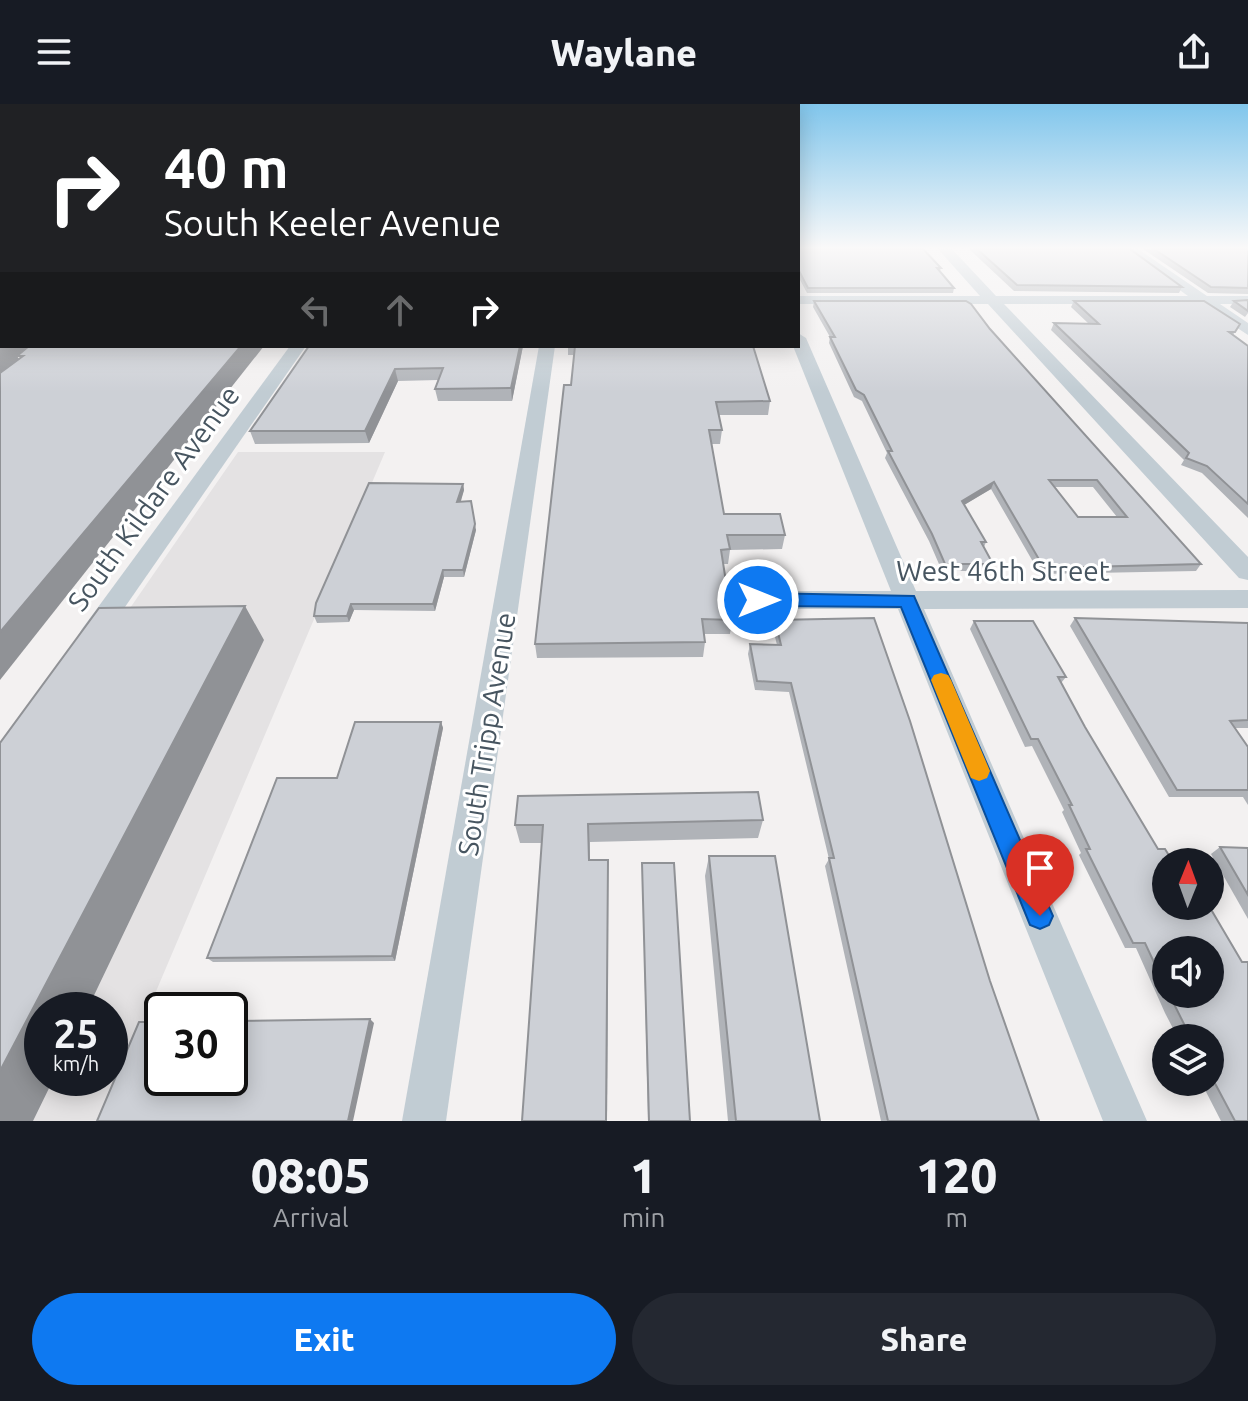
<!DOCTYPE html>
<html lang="en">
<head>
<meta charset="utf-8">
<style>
	:root { --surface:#171b24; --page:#242831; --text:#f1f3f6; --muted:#9ea1a6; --accent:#0e79f1 }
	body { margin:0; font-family:Ubuntu,sans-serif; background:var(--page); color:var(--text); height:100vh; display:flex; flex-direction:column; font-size:30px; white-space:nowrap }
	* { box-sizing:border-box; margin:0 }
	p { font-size:26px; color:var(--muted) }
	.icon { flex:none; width:44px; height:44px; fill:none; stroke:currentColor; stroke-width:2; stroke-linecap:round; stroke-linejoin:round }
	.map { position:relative; height:1017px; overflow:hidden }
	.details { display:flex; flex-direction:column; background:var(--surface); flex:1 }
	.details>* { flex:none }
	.top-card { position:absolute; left:0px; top:0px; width:800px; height:244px; box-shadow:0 4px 20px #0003; background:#202124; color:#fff; overflow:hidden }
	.needle { width:52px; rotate:1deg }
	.buttons { position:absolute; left:1152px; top:744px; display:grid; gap:16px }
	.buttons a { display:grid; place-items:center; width:72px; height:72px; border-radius:50%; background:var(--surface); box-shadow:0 4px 20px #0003; font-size:40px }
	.speed { position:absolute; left:24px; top:888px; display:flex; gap:16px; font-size:40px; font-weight:700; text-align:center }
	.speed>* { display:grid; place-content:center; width:104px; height:104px; border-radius:50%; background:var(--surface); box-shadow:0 4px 20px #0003; line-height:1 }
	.speed small { font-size:20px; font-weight:400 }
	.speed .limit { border:4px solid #111; border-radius:12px; background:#fff; color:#111 }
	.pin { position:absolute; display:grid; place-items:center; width:68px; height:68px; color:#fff; margin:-82px -34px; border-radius:50% 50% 50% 0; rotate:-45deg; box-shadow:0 0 8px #0007 }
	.pin .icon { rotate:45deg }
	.me { position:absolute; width:88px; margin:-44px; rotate:90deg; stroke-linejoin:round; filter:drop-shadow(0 0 6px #0008) }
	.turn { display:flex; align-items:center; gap:28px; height:168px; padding:0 32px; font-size:36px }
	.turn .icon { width:104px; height:104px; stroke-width:2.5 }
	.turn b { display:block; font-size:56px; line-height:68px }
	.lanes { display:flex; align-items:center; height:76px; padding:0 32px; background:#0003; justify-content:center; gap:40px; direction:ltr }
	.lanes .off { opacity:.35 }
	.eta { display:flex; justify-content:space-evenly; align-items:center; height:136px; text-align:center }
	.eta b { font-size:48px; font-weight:800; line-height:56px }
	.button { display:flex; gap:16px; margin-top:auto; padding:16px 32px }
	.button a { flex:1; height:92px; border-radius:48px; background:var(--accent); color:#fff; font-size:32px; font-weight:800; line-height:92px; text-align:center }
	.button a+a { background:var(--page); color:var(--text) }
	header { display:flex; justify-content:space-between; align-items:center; height:104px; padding:0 32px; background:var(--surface); font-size:36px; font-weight:800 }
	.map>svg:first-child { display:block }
	.education { fill:#e4e2e3; fill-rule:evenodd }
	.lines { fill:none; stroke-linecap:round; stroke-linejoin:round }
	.street { fill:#c1ccd3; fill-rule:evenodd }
	.wall { fill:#b0b3b8; fill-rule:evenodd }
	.shaded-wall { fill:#909296 }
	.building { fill:#cdd0d6; stroke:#909296; stroke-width:2; fill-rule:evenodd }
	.route { fill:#0e79f1; stroke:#094f9d; stroke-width:2 }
	.slow { fill:#f59e0b }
	.labels { text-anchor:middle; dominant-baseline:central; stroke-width:6; stroke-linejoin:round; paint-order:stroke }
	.street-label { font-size:28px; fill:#475560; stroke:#fff }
</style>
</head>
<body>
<header><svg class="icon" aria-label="menu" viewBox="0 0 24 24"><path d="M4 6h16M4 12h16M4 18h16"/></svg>Waylane<svg class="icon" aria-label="share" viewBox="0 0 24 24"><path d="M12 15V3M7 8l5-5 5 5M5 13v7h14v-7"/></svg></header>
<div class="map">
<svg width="1248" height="1017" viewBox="0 0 1248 1017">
	<rect width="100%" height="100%" fill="#f3f1f1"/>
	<!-- education -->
	<path class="education" d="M238 348H385L101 1017H0V692ZM42 906H110V974H42Z"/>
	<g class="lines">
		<!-- street -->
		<g class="street">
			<polygon points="938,145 952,145 996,192 1188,192 1123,145 1138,145 1207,192 1248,192 1248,200 1220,200 1248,219 1248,231 1201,200 1004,200 1248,453 1248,476 1239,474 988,200 798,200 798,192 980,192"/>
			<polygon points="798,229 806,234 916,487 1248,486 1248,504 924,505 1147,1017 1103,1017 898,505 758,505 749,502 745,496 749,490 758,487 891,487 793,242 798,242"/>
			<polygon points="290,242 306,242 100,539 91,542 82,539 78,532 82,525"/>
			<polygon points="539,242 555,242 446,1017 402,1017"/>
		</g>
	</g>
	<!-- wall -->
	<g class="wall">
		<polygon points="798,145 941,164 940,167 954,184 953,189 807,189 798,172"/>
		<polygon points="969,145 1130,145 1182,183 1179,189 1014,187"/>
		<polygon points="1143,145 1248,145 1248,190 1208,189"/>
		<polygon points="1248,196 1248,209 1245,213 1230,203 1234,197"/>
		<path d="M814 197 990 225 1201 460 1196 467 1040 470 991 385 964 401 986 438 984 443 993 460 990 467H942L929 437 885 354 887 349 862 297 854 293 829 239 830 233 813 203ZM1054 383H1093L1117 413H1078Z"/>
		<polygon points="1074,197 1240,220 1233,231 1248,242 1248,414 1202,369 1181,361 1184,356 1051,226 1054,219 1089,220 1071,203"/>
		<polygon points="309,242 523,242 512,297 438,297 435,285 438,276 398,277 369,339 255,340 250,327"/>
		<polygon points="568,242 753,242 770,297 768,311 719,311 722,326 720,340 711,340 724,410 785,431 782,445 730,446 728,460 723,460 732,516 730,530 704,530 705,538 703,553 537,554 535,540 571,281 574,251 568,251"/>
		<polygon points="463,380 464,386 460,398 476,426 464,473 444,473 435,507 354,506 349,518 317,519 314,512"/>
		<polygon points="1075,514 1248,519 1248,624 1235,624 1248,643 1248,701 1243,693 1169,693 1070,522"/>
		<polygon points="775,516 990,877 1039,1017 881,1017 825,762 829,755 789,588 755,586 748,550 750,540 777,541 773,525"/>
		<path d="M974 517H1033L1066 573 1061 579 1085 623 1158 745H1165L1173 758H1166V802H1209L1242 858H1248V1017H1221L1201 978H1210V934H1178L1165 909 1136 844H1125L1079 751 1081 749 1062 708 1064 706 1032 642 1025 643 970 525ZM1166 846H1210V890H1166Z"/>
		<polygon points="441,618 443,624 395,857 213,858 207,854 337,674"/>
		<polygon points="763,716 758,734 590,738 590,756 608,756 607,1017 522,1017 542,739 520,739 515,721"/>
		<polygon points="1220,743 1248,744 1248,815 1211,750"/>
		<polygon points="709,752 820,1017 728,1017 705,772"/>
		<polygon points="642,759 690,1017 648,1017"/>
	</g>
	<!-- shaded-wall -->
	<g class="shaded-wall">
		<polygon points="2,240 2,242 36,242 17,252 19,255 0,270 0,241"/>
		<polygon points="241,242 264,242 0,576 0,528"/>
		<polygon points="520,242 523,242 512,297 511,284"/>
		<polygon points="395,265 398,277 369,339 365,327"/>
		<polygon points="994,378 991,385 959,404 962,397"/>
		<polygon points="463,380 464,386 459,404 457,398"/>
		<polygon points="471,397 476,426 464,473 463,466"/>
		<polygon points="443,466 444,473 435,507 433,500"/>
		<polygon points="351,500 354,506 349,518 347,512"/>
		<polygon points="245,502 264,536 87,906 42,906 42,974 54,974 33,1017 0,1017 0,967"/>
		<polygon points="441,618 443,624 395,857 392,852"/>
		<polygon points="608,756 607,1017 606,1017"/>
		<polygon points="370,915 374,919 353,1017 348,1017"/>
	</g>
	<!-- building -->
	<g class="building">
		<polygon points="0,145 2,145 2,177 0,178"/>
		<polygon points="798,145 923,145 941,164 937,164 954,184 808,184 798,165"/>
		<polygon points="977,145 1130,145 1182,183 1017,181"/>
		<polygon points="1154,145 1248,145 1248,184 1211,183"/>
		<polygon points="0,188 2,188 2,240 0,241"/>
		<polygon points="1248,196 1248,207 1234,197"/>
		<path d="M814 197H966L971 200 990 225 1201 460 1044 464 994 378 962 397 986 438H981L993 460H945L932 430 888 347H892L864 291 856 286 830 233H835ZM1049 376H1097L1127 413H1078Z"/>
		<polygon points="1074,197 1204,197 1240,220 1235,228 1229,228 1248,242 1248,400 1207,362 1186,354 1189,349 1054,219 1099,220"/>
		<polygon points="29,242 241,242 0,528 0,269 23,252 17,252"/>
		<polygon points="309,242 520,242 511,284 435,285 443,264 395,265 365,327 250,327"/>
		<polygon points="575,242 753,242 770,297 716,298 722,326 709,326 724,410 780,410 785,431 727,431 730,445 721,446 732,516 702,515 705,538 535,540 564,281 571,281"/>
		<polygon points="369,379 463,380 457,398 471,397 475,420 463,466 443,466 433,500 351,500 347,512 314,512 316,499"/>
		<polygon points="245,502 0,967 0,639 99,504"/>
		<polygon points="874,514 910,617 990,877 1039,1017 888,1017 829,754 834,754 791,579 757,577 750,540 781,541 775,516"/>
		<polygon points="1075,514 1248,519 1248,616 1230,617 1248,643 1248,686 1177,686"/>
		<polygon points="974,517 1033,517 1066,573 1058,573 1085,623 1158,745 1165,745 1173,758 1166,758 1166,802 1209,802 1242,858 1248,858 1248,1017 1235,1017 1210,970 1210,934 1191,934 1169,890 1210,890 1210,846 1166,846 1166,884 1145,839 1133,839 1086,745 1090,745 1069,701 1072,701 1038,635 1031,635"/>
		<polygon points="355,618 441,618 392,852 207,854 277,674 337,674"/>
		<polygon points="758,688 763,716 588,720 589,756 608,756 606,1017 522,1017 543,721 515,721 518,692"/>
		<polygon points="1220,743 1248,744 1248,791"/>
		<polygon points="709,752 775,752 820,1017 736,1017"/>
		<polygon points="642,759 674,759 690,1017 649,1017"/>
		<polygon points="370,915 348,1017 97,1017 139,918 162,918 162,974 230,974 230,917"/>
	</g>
	<!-- sky -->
	<linearGradient id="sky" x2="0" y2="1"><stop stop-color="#81c6ec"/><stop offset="0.5" stop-color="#faf9f9"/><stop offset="1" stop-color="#faf9f9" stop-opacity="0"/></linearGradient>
	<rect width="1248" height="288" fill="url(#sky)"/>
	<!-- route -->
	<polygon class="route" points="758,489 914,492 1053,812 1049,821 1040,825 1030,821 901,503 758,502 749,496"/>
	<!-- slow -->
	<polygon class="slow" points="941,569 948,571 951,576 990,667 987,674 979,677 971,674 968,667 931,576 934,571"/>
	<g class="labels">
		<!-- street labels -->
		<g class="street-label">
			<text transform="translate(153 394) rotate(-54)">South Kildare Avenue</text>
			<text x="1003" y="466">West 46th Street</text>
			<text transform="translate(486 630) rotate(-81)">South Tripp Avenue</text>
		</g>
	</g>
</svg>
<div class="buttons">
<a><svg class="needle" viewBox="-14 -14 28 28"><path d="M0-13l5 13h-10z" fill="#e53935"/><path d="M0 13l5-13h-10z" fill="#9ea1a6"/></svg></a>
<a><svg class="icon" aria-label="sound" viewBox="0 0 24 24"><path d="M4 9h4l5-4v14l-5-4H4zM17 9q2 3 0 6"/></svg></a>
<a><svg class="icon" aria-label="layers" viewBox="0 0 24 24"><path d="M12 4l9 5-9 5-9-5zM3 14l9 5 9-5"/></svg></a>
</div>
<div class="speed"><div>25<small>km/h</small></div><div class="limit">30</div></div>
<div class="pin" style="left:1040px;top:812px;background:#d93025"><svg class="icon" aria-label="arrive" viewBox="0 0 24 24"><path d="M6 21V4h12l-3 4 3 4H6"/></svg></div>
<svg class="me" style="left:758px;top:496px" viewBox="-20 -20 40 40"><circle r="17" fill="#0e79f1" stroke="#fff" stroke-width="3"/><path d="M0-11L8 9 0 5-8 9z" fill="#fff"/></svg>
<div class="top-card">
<div class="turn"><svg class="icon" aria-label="right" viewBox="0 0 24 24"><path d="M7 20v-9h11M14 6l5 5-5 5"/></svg><div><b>40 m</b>South Keeler Avenue</div></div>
<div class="lanes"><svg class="icon off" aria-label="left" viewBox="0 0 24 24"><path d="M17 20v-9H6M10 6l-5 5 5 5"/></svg><svg class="icon off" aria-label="ahead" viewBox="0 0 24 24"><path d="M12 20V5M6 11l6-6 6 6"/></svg><svg class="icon" aria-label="right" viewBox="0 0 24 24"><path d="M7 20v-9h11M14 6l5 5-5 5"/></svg></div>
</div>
</div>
<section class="details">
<div class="eta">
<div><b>08:05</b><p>Arrival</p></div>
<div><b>1</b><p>min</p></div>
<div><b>120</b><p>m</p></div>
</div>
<div class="button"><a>Exit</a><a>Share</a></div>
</section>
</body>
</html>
